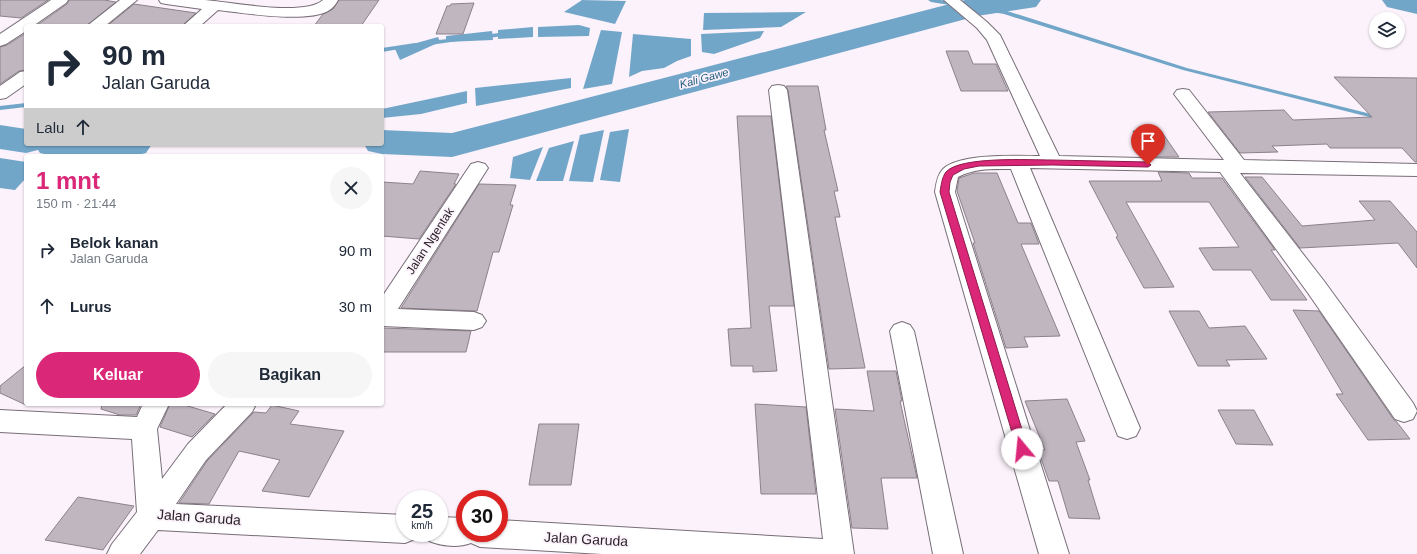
<!DOCTYPE html>
<html lang="id">
<head>
<meta charset="utf-8">
<style>
	:root { --surface:#fff; --page:#f6f6f7; --text:#1f2937; --muted:#747a83; --accent:#db2777 }
	body { margin:0; font-family:Arial,sans-serif; background:var(--page); color:var(--text); height:100vh; display:flex; flex-direction:column; font-size:15px; white-space:nowrap }
	* { box-sizing:border-box; margin:0 }
	p { font-size:13px; color:var(--muted) }
	.icon { flex:none; width:22px; height:22px; fill:none; stroke:currentColor; stroke-width:2; stroke-linecap:round; stroke-linejoin:round }
	.map { position:relative; flex:1; overflow:hidden }
	.drawer { position:absolute; left:24px; top:154px; width:360px; height:252px; display:flex; flex-direction:column; background:var(--surface); border-radius:4px; box-shadow:0 1px 3px #0004 }
	.drawer>* { flex:none }
	.top-card { position:absolute; left:24px; top:24px; width:360px; height:122px; border-radius:4px; box-shadow:0 1px 3px #0004; background:#fff; color:var(--text); overflow:hidden }
	.tools { position:absolute; left:1369px; top:12px; display:grid; gap:8px }
	.tools a { display:grid; place-items:center; width:36px; height:36px; border-radius:50%; background:var(--surface); box-shadow:0 1px 3px #0004; font-size:20px }
	.speed { position:absolute; left:396px; top:490px; display:flex; gap:8px; font-size:20px; font-weight:700; text-align:center }
	.speed>* { display:grid; place-content:center; width:52px; height:52px; border-radius:50%; background:var(--surface); box-shadow:0 1px 3px #0004; line-height:1 }
	.speed small { font-size:10px; font-weight:400 }
	.speed .limit { border:6px solid #d22; background:#fff; color:#111 }
	.pin { position:absolute; display:grid; place-items:center; width:34px; height:34px; color:#fff; margin:-41px -17px; border-radius:50% 50% 50% 0; rotate:-45deg; box-shadow:0 0 4px #0007 }
	.pin .icon { rotate:45deg }
	.me { position:absolute; width:44px; margin:-22px; rotate:343deg; stroke-linejoin:round; filter:drop-shadow(0 0 3px #0008) }
	.turn { display:flex; align-items:center; gap:14px; height:84px; padding:0 12px; font-size:18px }
	.turn .icon { width:52px; height:52px; stroke-width:2.5 }
	.turn b { display:block; font-size:28px; line-height:34px }
	.then { display:flex; align-items:center; height:38px; padding:0 12px; background:#0003; gap:8px; font-size:15px }
	.round { display:grid; place-items:center; flex:none; width:42px; height:42px; border-radius:21px; background:var(--page) }
	.head { display:flex; align-items:center; justify-content:space-between; height:68px; padding:0 12px }
	h1 { font-size:24px; font-weight:700; line-height:30px; color:var(--accent) }
	.cta { display:flex; gap:8px; margin-top:auto; padding:8px 12px }
	.cta a { flex:1; height:46px; border-radius:24px; background:var(--accent); color:#fff; font-size:16px; font-weight:700; line-height:46px; text-align:center }
	.cta a+a { background:var(--page); color:var(--text) }
	ul { padding:0; list-style:none }
	li { display:flex; align-items:center; gap:12px; height:56px; padding:0 12px }
	li div { flex:1 }
	li b { display:block; font-size:15px }
	li em { font-style:normal }
	.map>svg:first-child { display:block }
	.water { fill:#72a6c9 }
	.lines { fill:none; stroke-linecap:round; stroke-linejoin:round }
	.stream { fill:#72a6c9; fill-rule:evenodd }
	.river { fill:#72a6c9; fill-rule:evenodd }
	.building { fill:#c0b6c0; stroke:#8b828b }
	.minor-casing { stroke:#776e77; stroke-width:2 }
	.minor { fill:#fff; fill-rule:evenodd }
	.route { fill:#db2777; stroke:#8e194d }
	.labels { text-anchor:middle; dominant-baseline:central; stroke-width:3.5; stroke-linejoin:round; paint-order:stroke }
	.far-water-label { font-size:11px; font-style:italic; fill:#1f5b7f; stroke:#fcf2fb }
	.street-label { font-size:12px; fill:#272326; stroke:#fcf2fb }
	.near-street-label { font-size:14px; fill:#272326; stroke:#fcf2fb }
</style>
</head>
<body>
<div class="map">
<svg width="1417" height="554" viewBox="0 0 1417 554">
	<rect width="100%" height="100%" fill="#fcf2fb"/>
	<!-- water -->
	<g class="water">
		<polygon points="582,0 626,1 615,24 564,12"/>
		<polygon points="806,12 781,27 703,30 704,13"/>
		<polygon points="579,25 590,28 589,36 538,37 538,27"/>
		<polygon points="533,27 533,37 498,39 498,30"/>
		<polygon points="601,30 622,32 612,84 583,89"/>
		<polygon points="492,31 493,40 446,42 446,36"/>
		<polygon points="764,31 760,38 714,54 702,52 701,34"/>
		<polygon points="633,34 691,39 691,56 677,61 664,68 642,71 629,77"/>
		<polygon points="438,37 440,42 400,60 395,49"/>
		<polygon points="571,78 571,88 476,106 475,88"/>
		<polygon points="467,91 467,103 421,114 382,118 382,109"/>
		<polygon points="629,129 620,182 600,180 610,132"/>
		<polygon points="604,130 593,182 569,181 580,135"/>
		<polygon points="574,141 563,181 536,181 549,148"/>
		<polygon points="543,147 530,180 510,178 513,157"/>
		<polygon points="0,158 26,162 26,178 15,190 0,188"/>
	</g>
	<g class="lines">
		<!-- stream -->
		<g class="stream">
			<polygon points="928,0 941,0 1007,11 1187,68 1383,117 1384,118 1381,120 1183,70 1004,14 931,2"/>
			<polygon points="508,32 510,33 510,35 482,39 479,37 482,35"/>
			<polygon points="456,38 458,39 458,41 430,45 427,43 430,41"/>
			<polygon points="415,43 418,45 417,46 382,52 382,48"/>
			<polygon points="26,103 26,107 0,110 0,106"/>
		</g>
		<!-- river -->
		<g class="river">
			<polygon points="965,0 1041,0 1036,7 977,16 452,157 382,154 368,151 364,144 382,144 382,130 452,133"/>
			<polygon points="1382,0 1417,0 1417,14 1387,7"/>
			<polygon points="0,125 26,129 26,144 152,144 146,153 133,156 53,156 40,153 38,150 26,153 0,149"/>
		</g>
	</g>
	<!-- building -->
	<g class="building">
		<polygon points="0,0 48,0 21,18 0,16"/>
		<polygon points="69,0 104,0 116,2 86,26 36,26 67,4"/>
		<polygon points="339,0 379,0 361,26 314,26 323,14 333,9"/>
		<polygon points="474,3 463,34 436,34 447,6 450,6 451,4"/>
		<polygon points="134,4 196,13 182,26 107,26"/>
		<polygon points="26,33 26,70 19,71 0,84 0,47 7,45"/>
		<polygon points="946,51 968,51 973,64 996,64 1008,91 961,91"/>
		<polygon points="1334,77 1417,78 1417,162 1415,162 1402,148 1330,148 1327,144 1272,146 1278,152 1240,153 1208,112 1284,110 1293,120 1372,117"/>
		<polygon points="786,86 818,86 826,130 824,130 838,191 834,191 840,217 835,217 865,368 829,369 788,90"/>
		<polygon points="737,116 771,116 794,306 769,306 777,371 753,372 753,366 731,366 728,329 751,328"/>
		<polygon points="1133,131 1161,131 1179,157 1149,157"/>
		<polygon points="420,171 459,174 454,184 456,184 419,239 382,236 382,182 413,184"/>
		<polygon points="1158,172 1189,173 1192,178 1222,178 1275,250 1271,250 1307,300 1271,300 1251,270 1213,270 1199,248 1239,247 1209,202 1126,202 1174,287 1144,288 1116,237 1118,236 1089,181 1162,181"/>
		<polygon points="974,173 997,173 1018,223 1031,223 1039,244 1021,244 1060,336 1024,337 1028,347 1006,348 973,243 975,243 957,191 959,178"/>
		<polygon points="1245,177 1262,177 1302,226 1375,220 1359,201 1390,201 1417,232 1417,268 1398,243 1300,248"/>
		<polygon points="479,184 516,185 510,205 513,205 507,225 499,252 493,252 477,311 401,308"/>
		<polygon points="1293,310 1319,311 1394,420 1396,421 1410,439 1368,440 1336,394 1343,394"/>
		<polygon points="1169,311 1199,311 1209,328 1245,326 1267,359 1226,360 1230,366 1198,366"/>
		<polygon points="382,328 471,331 466,352 382,352"/>
		<polygon points="26,365 26,405 0,393 0,386"/>
		<polygon points="867,371 896,371 902,401 900,401 917,478 881,478 888,529 852,528 835,409 874,411"/>
		<polygon points="1067,399 1085,441 1076,442 1090,480 1088,480 1100,519 1069,518 1058,481 1049,481 1038,450 1045,450 1025,401"/>
		<polygon points="102,404 141,404 136,415 120,415 101,409"/>
		<polygon points="170,404 181,404 215,414 192,437 160,427"/>
		<polygon points="755,404 806,407 816,494 761,494"/>
		<polygon points="272,405 299,411 290,424 344,431 309,497 262,491 280,460 239,451 209,504 179,503 207,461 254,412 266,413"/>
		<polygon points="1218,410 1254,410 1273,445 1236,444"/>
		<polygon points="539,424 579,424 571,485 529,485"/>
		<polygon points="78,497 134,506 103,550 45,540"/>
	</g>
	<g class="lines">
		<defs>
			<g id="minor">
				<polygon points="51,0 68,0 66,3 33,26 26,26 26,31 6,44 0,46 0,34"/>
				<polygon points="120,0 137,0 105,26 87,26"/>
				<path d="M159 0C174 0 190 0 205 0 230 2 305 17 323 0H338C336 4 332 9 328 11 306 23 243 13 218 10L200 26H183L202 9 166 4 161 3Z"/>
				<path d="M944 0H960L987 22 1000 35 1059 156 1224 160 1174 94 1177 90 1183 89 1189 90 1244 160 1417 164V176L1240 173 1324 281 1413 403 1417 411 1413 419 1404 422 1395 419 1308 293 1220 172 1030 168 1140 428 1136 436 1127 439 1118 436 1011 169C992 169 975 168 958 177L955 192 1069 554H1039L935 192C936 185 937 175 943 169 960 153 1017 156 1040 156L987 40 977 28Z"/>
				<polygon points="26,71 26,84 6,98 0,99 0,86 20,72"/>
				<path d="M778 85 784 86 787 90 854 554H602L480 547 471 543C458 548 441 546 429 541L426 533H439V517L465 518V533H499V520L823 539 769 90 772 86Z"/>
				<polygon points="478,162 485,164 488,168 398,309 474,312 482,315 486,321 482,327 474,330 382,326 382,297 471,164"/>
				<polygon points="902,322 910,325 914,331 963,554 933,554 890,331 894,325"/>
				<polygon points="143,404 169,404 157,429 162,479 188,444 227,404 256,404 252,412 206,460 176,504 405,515 405,533 418,533 415,539 405,543 158,530 140,554 107,554 112,544 137,512 132,439 0,432 0,410 137,417"/>
			</g>
		</defs>
		<!-- minor casing -->
		<use href="#minor" class="minor-casing"/>
		<!-- minor -->
		<use href="#minor" class="minor"/>
	</g>
	<!-- route -->
	<path class="route" d="M1052 160 1148 162 1151 165 1148 167 1052 165 979 166 964 169 953 175 950 182 949 192 1028 449 1026 452 1022 453 1018 452 1017 449 940 192C941 186 942 177 946 172 960 156 1030 160 1052 160Z"/>
	<g class="labels">
		<!-- far-water labels -->
		<g class="far-water-label">
			<text transform="translate(704 78) rotate(-15)">Kali Gawe</text>
		</g>
		<!-- street labels -->
		<g class="street-label">
			<text transform="translate(430 241) rotate(-57)">Jalan Ngentak</text>
		</g>
		<!-- near-street labels -->
		<g class="near-street-label">
			<text transform="translate(199 517) rotate(4)">Jalan Garuda</text>
			<text transform="translate(586 539) rotate(3)">Jalan Garuda</text>
		</g>
	</g>
</svg>
<div class="tools">
<a><svg class="icon" aria-label="layers" viewBox="0 0 24 24"><path d="M12 4l9 5-9 5-9-5zM3 14l9 5 9-5"/></svg></a>
</div>
<div class="speed"><div>25<small>km/h</small></div><div class="limit">30</div></div>
<div class="pin" style="left:1148px;top:165px;background:#d93025"><svg class="icon" aria-label="arrive" viewBox="0 0 24 24"><path d="M6 21V4h12l-3 4 3 4H6"/></svg></div>
<svg class="me" style="left:1022px;top:449px" viewBox="-20 -20 40 40"><circle r="19" fill="#fff"/><path d="M0-13L10 11 0 6-10 11z" fill="#db2777"/></svg>
<div class="top-card">
<div class="turn"><svg class="icon" aria-label="right" viewBox="0 0 24 24"><path d="M7 20v-9h11M14 6l5 5-5 5"/></svg><div><b>90 m</b>Jalan Garuda</div></div>
<div class="then">Lalu<svg class="icon" aria-label="ahead" viewBox="0 0 24 24"><path d="M12 20V5M6 11l6-6 6 6"/></svg></div>
</div>
<section class="drawer">
<div class="head"><div><h1>1 mnt</h1><p>150 m · 21:44</p></div><a class="round"><svg class="icon" aria-label="close" viewBox="0 0 24 24"><path d="M6 6l12 12M18 6L6 18"/></svg></a></div>
<ul>
<li><svg class="icon" aria-label="right" viewBox="0 0 24 24"><path d="M7 20v-9h11M14 6l5 5-5 5"/></svg><div><b>Belok kanan</b><p>Jalan Garuda</p></div><em>90 m</em></li>
<li><svg class="icon" aria-label="ahead" viewBox="0 0 24 24"><path d="M12 20V5M6 11l6-6 6 6"/></svg><div><b>Lurus</b></div><em>30 m</em></li>
</ul>
<div class="cta"><a>Keluar</a><a>Bagikan</a></div>
</section>
</div>
</body>
</html>
